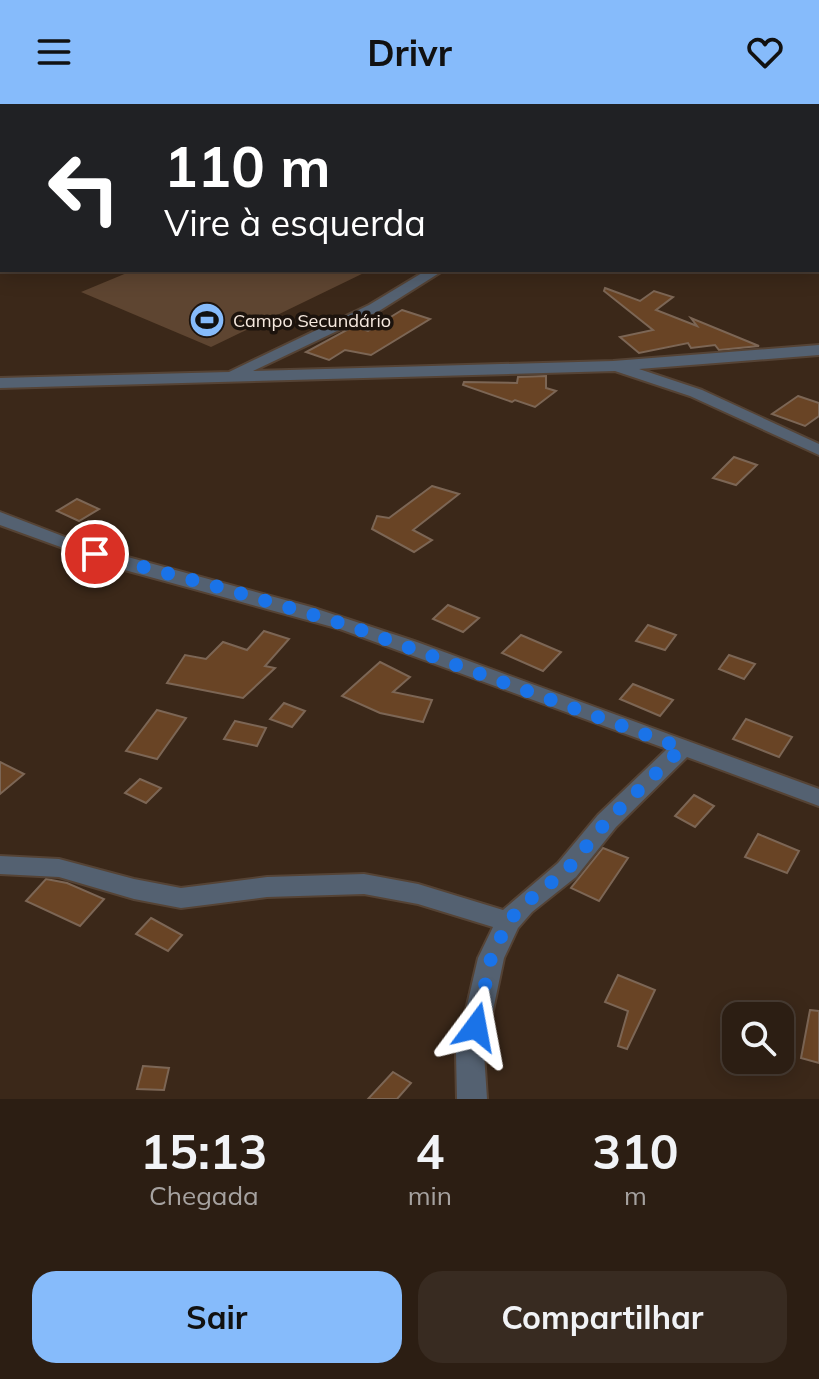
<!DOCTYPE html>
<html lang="pt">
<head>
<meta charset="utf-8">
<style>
	:root { --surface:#2c1e13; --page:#382b21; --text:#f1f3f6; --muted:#a6a2a0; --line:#483c33; --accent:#86bbfb }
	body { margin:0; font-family:Mulish,sans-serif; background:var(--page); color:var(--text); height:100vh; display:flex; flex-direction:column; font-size:30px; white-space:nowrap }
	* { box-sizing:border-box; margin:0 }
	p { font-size:26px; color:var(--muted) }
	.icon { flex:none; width:44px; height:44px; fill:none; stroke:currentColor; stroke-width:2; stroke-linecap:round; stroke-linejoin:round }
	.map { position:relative; height:995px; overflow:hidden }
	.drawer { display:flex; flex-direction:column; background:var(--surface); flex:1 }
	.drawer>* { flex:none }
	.top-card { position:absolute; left:0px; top:0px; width:820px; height:168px; box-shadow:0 4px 20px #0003,0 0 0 2px var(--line); background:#202124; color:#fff; overflow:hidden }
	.controls { position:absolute; left:722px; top:898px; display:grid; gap:16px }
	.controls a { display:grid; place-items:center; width:72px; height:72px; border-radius:16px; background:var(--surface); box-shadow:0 4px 20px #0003,0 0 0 2px var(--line); font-size:40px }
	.pin { position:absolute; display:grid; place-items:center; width:68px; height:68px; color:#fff; margin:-34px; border:4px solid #fff; border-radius:50%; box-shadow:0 2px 8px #0007 }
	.me { position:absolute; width:88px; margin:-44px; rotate:13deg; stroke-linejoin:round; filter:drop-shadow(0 0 6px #0008) }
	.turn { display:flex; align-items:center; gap:28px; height:168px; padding:0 32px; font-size:36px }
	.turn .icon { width:104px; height:104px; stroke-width:2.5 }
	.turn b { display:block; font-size:56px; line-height:68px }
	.eta { display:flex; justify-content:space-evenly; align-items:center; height:136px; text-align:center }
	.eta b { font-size:48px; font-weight:700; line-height:56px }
	.action { display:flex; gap:16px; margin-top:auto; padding:16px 32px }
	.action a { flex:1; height:92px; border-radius:24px; background:var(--accent); color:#111; font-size:32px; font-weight:700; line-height:92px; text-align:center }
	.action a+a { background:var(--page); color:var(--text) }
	header { display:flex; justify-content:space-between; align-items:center; height:104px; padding:0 32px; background:var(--accent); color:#111; font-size:36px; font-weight:700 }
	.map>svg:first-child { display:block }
	.green { fill:#5e4531 }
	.building { fill:#694425; stroke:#7c6655; stroke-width:2 }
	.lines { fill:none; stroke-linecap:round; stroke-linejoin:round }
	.minor-casing { stroke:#554335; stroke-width:4 }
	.minor { fill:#546171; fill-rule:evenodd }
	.route { stroke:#1a73e8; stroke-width:14; stroke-dasharray:0 25.2 }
	.labels { text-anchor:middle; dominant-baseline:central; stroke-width:7; stroke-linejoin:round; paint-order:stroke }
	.far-poi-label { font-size:18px; fill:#f6e9df; stroke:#1c130d; text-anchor:start }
</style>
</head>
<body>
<header><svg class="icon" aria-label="menu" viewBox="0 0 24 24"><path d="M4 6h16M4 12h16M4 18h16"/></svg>Drivr<svg class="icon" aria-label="heart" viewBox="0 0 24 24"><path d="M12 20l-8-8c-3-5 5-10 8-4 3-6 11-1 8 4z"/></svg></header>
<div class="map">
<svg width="819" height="995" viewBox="0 0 819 995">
	<rect width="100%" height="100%" fill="#3b2819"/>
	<!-- green -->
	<polygon class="green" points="134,166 370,166 211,243 81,188"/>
	<!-- building -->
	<g class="building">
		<polygon points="605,184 640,197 654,187 673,193 656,206 697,222 691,214 759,242 719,246 715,241 691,244 688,239 639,249 620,233 653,226 604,187"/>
		<polygon points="402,206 430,215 371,251 345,246 329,256 306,248 354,222 368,227"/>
		<polygon points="546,272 546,284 556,287 535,303 515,296 512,298 463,281 464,278 517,279 518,273"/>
		<polygon points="798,292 819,299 819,312 805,322 772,310"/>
		<polygon points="734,353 757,361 736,381 713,374"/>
		<polygon points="432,382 459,390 413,426 432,436 414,448 372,425 377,412 389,414"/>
		<polygon points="77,395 99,405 79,417 57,407"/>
		<polygon points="448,501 479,514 463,528 433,515"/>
		<polygon points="648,521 676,531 665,546 636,537"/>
		<polygon points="264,527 289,535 265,562 275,564 243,594 167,579 185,551 206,555 223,538 247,546"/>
		<polygon points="521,531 549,543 561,548 543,567 502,549"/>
		<polygon points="729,551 755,560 744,575 719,565"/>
		<polygon points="380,558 410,573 393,588 432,596 423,618 380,609 342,592"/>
		<polygon points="633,580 673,596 660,612 620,595"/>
		<polygon points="284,599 305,607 292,623 270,615"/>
		<polygon points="157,606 186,614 157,655 126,647"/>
		<polygon points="746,615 792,633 779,653 733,635"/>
		<polygon points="235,617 266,624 257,642 224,635"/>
		<polygon points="0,658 24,670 0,690"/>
		<polygon points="140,675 161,684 146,699 125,689"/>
		<polygon points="694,691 714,702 695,723 675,712"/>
		<polygon points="758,730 799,747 787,769 745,753"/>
		<polygon points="603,744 628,754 599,797 571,784"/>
		<polygon points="46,775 67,779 104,795 80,822 26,797"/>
		<polygon points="151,814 182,831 168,847 136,830"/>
		<polygon points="618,871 655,886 627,945 618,942 628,907 605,898"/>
		<polygon points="810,906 819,907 819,959 801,954"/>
		<polygon points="143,962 169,964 164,986 137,985"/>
		<polygon points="393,968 411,979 397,995 368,995"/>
	</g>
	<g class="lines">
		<defs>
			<g id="minor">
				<rect x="0" y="30" width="2" height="6"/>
				<polygon points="427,166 444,166 379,207 253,267 613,257 819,241 819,251 639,265 702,286 819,340 819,351 690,292 615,267 0,284 0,274 229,268 369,201"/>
				<polygon points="0,408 91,443 311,503 414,537 819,685 819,702 687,653 616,723 576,773 532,808 518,824 504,854 484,949 487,995 457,995 456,949 478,854 493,823 418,800 364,790 267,793 181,804 134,795 59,773 0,770 0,752 59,755 134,775 181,784 267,773 364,770 418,780 503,806 558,759 598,711 667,645 340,525 121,465 0,421"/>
			</g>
		</defs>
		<!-- minor casing -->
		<use href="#minor" class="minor-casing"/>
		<!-- minor -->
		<use href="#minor" class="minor"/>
	</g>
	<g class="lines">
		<!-- route -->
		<polyline class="route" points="95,450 226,485 347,521 682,644 607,717 567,766 523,801 508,818 491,854 476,923"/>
	</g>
	<!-- icons -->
	<defs>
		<symbol id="stadium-disc" viewBox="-11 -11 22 22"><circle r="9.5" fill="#86bbfb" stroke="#1c130d"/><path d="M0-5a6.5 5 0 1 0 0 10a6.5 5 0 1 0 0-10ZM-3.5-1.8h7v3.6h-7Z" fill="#111"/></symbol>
	</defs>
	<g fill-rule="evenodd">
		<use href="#stadium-disc" x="187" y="196" width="40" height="40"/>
	</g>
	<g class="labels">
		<!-- far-poi labels -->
		<g class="far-poi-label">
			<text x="233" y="216">Campo Secundário</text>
		</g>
	</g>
</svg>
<div class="controls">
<a><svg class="icon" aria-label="search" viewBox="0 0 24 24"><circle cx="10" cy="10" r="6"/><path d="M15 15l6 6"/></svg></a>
</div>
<div class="pin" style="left:95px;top:450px;background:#d93025"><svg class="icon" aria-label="arrive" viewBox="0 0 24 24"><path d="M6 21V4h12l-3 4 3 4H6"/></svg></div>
<svg class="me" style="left:476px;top:923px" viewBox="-20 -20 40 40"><path d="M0-17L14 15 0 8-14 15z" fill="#1a73e8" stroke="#fff" stroke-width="4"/></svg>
<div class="top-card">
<div class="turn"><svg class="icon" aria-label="left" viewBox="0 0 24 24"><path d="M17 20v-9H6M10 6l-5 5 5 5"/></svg><div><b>110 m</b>Vire à esquerda</div></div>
</div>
</div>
<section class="drawer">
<div class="eta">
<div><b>15:13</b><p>Chegada</p></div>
<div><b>4</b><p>min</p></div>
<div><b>310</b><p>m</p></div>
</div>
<div class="action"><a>Sair</a><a>Compartilhar</a></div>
</section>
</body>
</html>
